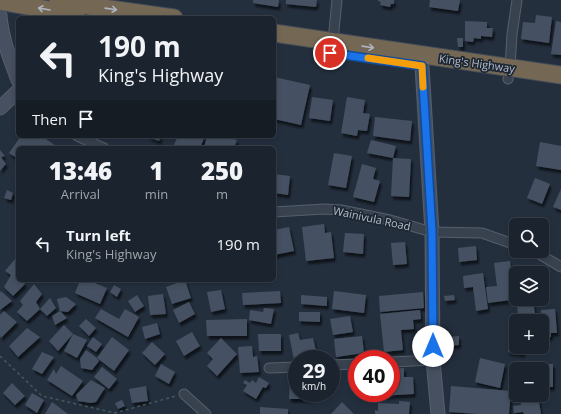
<!DOCTYPE html>
<html lang="en">
<head>
<meta charset="utf-8">
<style>
	:root { --surface:#1b232e; --page:#242b36; --text:#f1f3f6; --muted:#a0a4aa; --line:#39404a }
	body { margin:0; font-family:"Open Sans",sans-serif; background:var(--page); color:var(--text); height:100vh; display:flex; flex-direction:column; font-size:15px; white-space:nowrap }
	* { box-sizing:border-box; margin:0 }
	p { font-size:13px; color:var(--muted) }
	.icon { flex:none; width:22px; height:22px; fill:none; stroke:currentColor; stroke-width:2; stroke-linecap:round; stroke-linejoin:round }
	.map { position:relative; flex:1; overflow:hidden }
	.details { position:absolute; left:16px; top:146px; width:260px; height:136px; display:flex; flex-direction:column; background:var(--surface); border-radius:6px; box-shadow:0 2px 6px #0003,0 0 0 1px var(--line) }
	.details>* { flex:none }
	.top-card { position:absolute; left:16px; top:16px; width:260px; height:122px; border-radius:6px; box-shadow:0 2px 6px #0003,0 0 0 1px var(--line); background:#1b232e; color:var(--text); overflow:hidden }
	.fabs { position:absolute; left:509px; top:218px; display:grid; gap:8px }
	.fabs a { display:grid; place-items:center; width:40px; height:40px; border-radius:6px; background:var(--surface); box-shadow:0 2px 6px #0003,0 0 0 1px var(--line); font-size:20px }
	.speed { position:absolute; left:288px; top:350px; display:flex; gap:8px; font-size:20px; font-weight:700; text-align:center }
	.speed>* { display:grid; place-content:center; width:52px; height:52px; border-radius:50%; background:var(--surface); box-shadow:0 2px 6px #0003,0 0 0 1px var(--line); line-height:1 }
	.speed small { font-size:10px; font-weight:400 }
	.speed .limit { border:6px solid #d22; background:#fff; color:#111 }
	.pin { position:absolute; display:grid; place-items:center; width:34px; height:34px; color:#fff; margin:-17px; border:2px solid #fff; border-radius:50%; box-shadow:0 1px 4px #0007 }
	.me { position:absolute; width:44px; margin:-22px; rotate:0deg; stroke-linejoin:round; filter:drop-shadow(0 0 3px #0008) }
	.turn { display:flex; align-items:center; gap:14px; height:84px; padding:0 16px; font-size:18px }
	.turn .icon { width:52px; height:52px; stroke-width:2.5 }
	.turn b { display:block; font-size:28px; line-height:34px }
	.then { display:flex; align-items:center; height:38px; padding:0 16px; background:#0003; gap:8px; font-size:15px }
	.eta { display:flex; justify-content:space-evenly; align-items:center; height:68px; text-align:center }
	.eta b { font-size:24px; font-weight:800; line-height:28px }
	ul { padding:0; list-style:none }
	li { display:flex; align-items:center; gap:12px; height:60px; padding:0 16px }
	li div { flex:1 }
	li b { display:block; font-size:15px }
	li em { font-style:normal }
	.map>svg:first-child { display:block }
	.building { fill:#455162; filter:url(#shadow) }
	.lines { fill:none; stroke-linecap:round; stroke-linejoin:round }
	.street-casing { stroke:#565f6c; stroke-width:11 }
	.secondary-casing { stroke:#565f6c; stroke-width:15 }
	.highway-casing { stroke:#434c59; stroke-width:19 }
	.path { stroke:#44595c; stroke-width:1.5; stroke-dasharray:3 3; stroke-linecap:butt }
	.street { stroke:#38414e; stroke-width:9 }
	.secondary { stroke:#465061; stroke-width:13 }
	.highway { stroke:#746855; stroke-width:17 }
	.oneway { stroke:#aeb4bd }
	.route-casing { stroke:#114b97; stroke-width:10 }
	.route { stroke:#1a73e8; stroke-width:7 }
	.slow { stroke:#f59e0b; stroke-width:7 }
	.labels { text-anchor:middle; dominant-baseline:central; stroke-width:3.5; stroke-linejoin:round; paint-order:stroke }
	.street-label { font-size:11px; fill:#b4bcc9; stroke:#1d2633 }
</style>
</head>
<body>
<div class="map">
<svg width="561" height="414" viewBox="0 0 561 414">
	<defs>
		<filter id="shadow"><feDropShadow dx="2" dy="3.5" stdDeviation="1" flood-color="#0009"/></filter>
	</defs>
	<rect width="100%" height="100%" fill="#242f3e"/>
	<!-- building -->
	<g class="building">
		<polygon points="253,0 279,0 278,7 253,3"/>
		<polygon points="286,0 317,0 316,7 286,4"/>
		<polygon points="378,0 394,0 394,4 391,4 390,7 380,5 381,2 378,1"/>
		<polygon points="430,0 460,0 458,11 429,7"/>
		<polygon points="536,15 552,17 549,43 521,39 523,22 535,23"/>
		<polygon points="465,21 487,22 487,28 493,28 492,37 481,36 481,39 474,38 473,42 465,41"/>
		<polygon points="556,21 561,22 561,55 551,54"/>
		<polygon points="457,38 463,38 463,47 458,47"/>
		<polygon points="274,77 310,85 301,125 274,119"/>
		<polygon points="312,97 333,100 330,121 309,118"/>
		<polygon points="347,97 365,100 363,113 370,114 367,131 358,130 357,136 341,133"/>
		<polygon points="375,117 412,121 410,141 373,136"/>
		<polygon points="21,136 44,136 43,137 59,148 18,148 18,159 9,153"/>
		<polygon points="146,136 161,136 159,141"/>
		<polygon points="178,136 205,136 200,148 175,148 173,147"/>
		<polygon points="207,136 221,136 237,140 234,148 204,148"/>
		<polygon points="371,140 396,146 393,158 367,153"/>
		<polygon points="540,142 561,146 561,170 536,166"/>
		<polygon points="0,150 5,156 1,157 6,164 0,171"/>
		<polygon points="334,153 352,156 346,188 328,185"/>
		<polygon points="393,158 411,159 409,197 391,196"/>
		<polygon points="362,164 376,168 373,179 380,181 374,202 353,197"/>
		<polygon points="274,174 290,176 288,195 274,193"/>
		<polygon points="535,178 550,184 542,204 527,198"/>
		<polygon points="561,189 561,210 553,207"/>
		<polygon points="7,190 13,193 11,200 4,198"/>
		<polygon points="324,224 325,233 331,232 334,258 306,261 302,227"/>
		<polygon points="289,227 294,251 274,255 274,230"/>
		<polygon points="345,233 364,234 363,254 343,252"/>
		<polygon points="405,242 407,264 393,265 391,243"/>
		<polygon points="476,246 477,260 459,262 458,248"/>
		<polygon points="15,259 18,262 18,280 22,280 25,284 13,296 4,287 11,275 5,271"/>
		<polygon points="510,261 513,286 509,287 511,300 488,303 486,287 497,286 494,263"/>
		<polygon points="483,273 488,309 476,311 473,287 464,288 463,276"/>
		<polygon points="80,280 96,280 95,283 107,288 100,304 75,293"/>
		<polygon points="185,280 191,298 172,304 166,287"/>
		<polygon points="34,284 42,294 36,302 40,309 27,321 17,312 23,305 20,301"/>
		<polygon points="114,285 121,289 117,297 110,292"/>
		<polygon points="221,290 225,309 211,312 207,292"/>
		<polygon points="1,291 12,301 0,310 0,293"/>
		<polygon points="280,291 281,303 243,305 242,293"/>
		<polygon points="334,291 366,295 364,313 332,309"/>
		<polygon points="423,292 424,308 380,312 379,296"/>
		<polygon points="163,294 166,314 150,315 148,296"/>
		<polygon points="137,295 144,306 135,312 128,301"/>
		<polygon points="301,295 327,297 327,306 301,304"/>
		<polygon points="454,295 455,300 445,301 444,296"/>
		<polygon points="66,297 76,304 68,312 60,311 57,299"/>
		<polygon points="50,298 56,308 47,316 40,309"/>
		<polygon points="516,299 533,299 536,321 519,321"/>
		<polygon points="189,302 195,314 179,323 173,310"/>
		<polygon points="264,308 274,309 271,324 249,320 250,310 263,312"/>
		<polygon points="101,309 119,319 125,309 139,317 128,337 95,318"/>
		<polygon points="555,309 557,333 551,333 551,337 546,338 546,336 542,336 541,310"/>
		<polygon points="420,310 421,319 413,320 414,329 401,330 403,350 384,352 380,314"/>
		<polygon points="4,311 17,322 1,338 0,336 0,315"/>
		<polygon points="60,311 67,318 55,325 52,316"/>
		<polygon points="299,312 320,312 320,322 299,321"/>
		<polygon points="350,316 353,332 333,335 330,319"/>
		<polygon points="86,319 96,328 89,336 79,326"/>
		<polygon points="247,319 247,336 207,336 206,320"/>
		<polygon points="157,323 160,334 145,339 142,327"/>
		<polygon points="64,325 73,334 58,351 49,341"/>
		<polygon points="27,328 40,337 18,357 9,346"/>
		<polygon points="192,332 200,346 184,356 176,341"/>
		<polygon points="298,333 300,340 313,338 317,355 294,360 289,335"/>
		<polygon points="73,334 87,340 77,358 64,351"/>
		<polygon points="258,334 281,334 281,351 259,351"/>
		<polygon points="362,336 364,353 336,357 334,339"/>
		<polygon points="459,336 459,345 450,346 450,337"/>
		<polygon points="510,336 516,337 516,347 524,347 523,354 508,352"/>
		<polygon points="93,337 102,344 96,352 87,346"/>
		<polygon points="112,337 129,350 114,371 97,358"/>
		<polygon points="221,338 237,354 217,376 207,366 213,359 207,353"/>
		<polygon points="152,342 165,354 155,365 142,353"/>
		<polygon points="252,346 253,357 257,356 259,372 240,373 238,347"/>
		<polygon points="86,350 97,358 99,361 92,370 81,368 80,359"/>
		<polygon points="42,352 54,357 42,374 32,369"/>
		<polygon points="480,358 505,364 500,388 475,382"/>
		<polygon points="161,364 175,372 169,384 155,376"/>
		<polygon points="539,364 553,364 553,387 542,387 542,369 539,369"/>
		<polygon points="61,366 83,381 72,396 47,380 54,369 56,374"/>
		<polygon points="102,367 117,379 109,389 94,377"/>
		<polygon points="404,368 404,377 413,377 414,394 379,396 378,393 391,393 391,369"/>
		<polygon points="259,377 269,383 266,388 263,387 256,399 243,391 247,385 243,383 245,380 250,383 252,380 256,383"/>
		<polygon points="290,378 297,379 297,393 312,393 311,399 289,399"/>
		<polygon points="91,380 105,388 96,402 91,403 78,401 76,395"/>
		<polygon points="12,383 25,396 15,405 3,393"/>
		<polygon points="146,386 148,401 132,403 129,389"/>
		<polygon points="451,386 511,391 509,414 478,414 449,412"/>
		<polygon points="32,393 44,400 37,413 25,405"/>
		<polygon points="519,395 538,395 541,414 524,414 523,412 514,413 513,406 521,405"/>
		<polygon points="122,400 125,406 118,409 115,403"/>
		<polygon points="399,401 410,402 409,414 375,414 375,410 378,411 378,403 399,404"/>
		<polygon points="52,402 68,414 45,414"/>
		<polygon points="342,402 354,414 331,414"/>
		<polygon points="260,407 288,409 288,414 260,414"/>
	</g>
	<g class="lines">
		<defs>
			<g id="street">
				<polyline points="330,53 333,41 337,0"/>
				<polyline points="508,79 510,67 512,34 517,0"/>
				<polyline points="77,136 104,148"/>
				<polyline points="274,212 324,209 341,210 390,220 432,232 482,233 516,245"/>
				<polyline points="534,251 561,267"/>
				<polyline points="391,362 433,360"/>
				<polyline points="331,365 357,364"/>
				<polyline points="269,368 297,367"/>
				<polyline points="184,394 206,414"/>
			</g>
			<g id="secondary">
				<path d="M0 16C2 39 10 59 18 80"/>
				<polyline points="422,66 432,232 433,360 438,414"/>
				<polyline points="0,108 18,91"/>
			</g>
			<g id="highway">
				<polyline points="58,0 89,6 174,18"/>
				<polyline points="0,1 76,15"/>
				<polyline points="274,33 561,75"/>
			</g>
		</defs>
		<!-- street casing -->
		<use href="#street" class="street-casing"/>
		<!-- secondary casing -->
		<use href="#secondary" class="secondary-casing"/>
		<!-- highway casing -->
		<use href="#highway" class="highway-casing"/>
		<!-- path -->
		<polyline class="path" points="0,356 42,396 115,413 176,396"/>
		<!-- street -->
		<use href="#street" class="street"/>
		<!-- secondary -->
		<use href="#secondary" class="secondary"/>
		<!-- highway -->
		<use href="#highway" class="highway"/>
	</g>
	<!-- one-way arrows -->
	<defs><path id="oneway-shaft" d="M-6 0H5M1.5-3L5.5 0L1.5 3" fill="none" stroke-width="1.6" stroke-linecap="round" stroke-linejoin="round"/></defs>
	<g class="oneway">
		<use href="#oneway-shaft" transform="translate(44 9) rotate(-170)"/>
		<use href="#oneway-shaft" transform="translate(111 9) rotate(8)"/>
		<use href="#oneway-shaft" transform="translate(368 47) rotate(8)"/>
	</g>
	<g class="lines">
		<defs>
			<polyline id="route" points="330,53 422,66 432,232 433,346"/>
		</defs>
		<!-- route casing -->
		<use href="#route" class="route-casing"/>
		<!-- route -->
		<use href="#route" class="route"/>
		<!-- slow -->
		<polyline class="slow" points="368,58 422,66 423,87"/>
	</g>
	<g class="labels">
		<!-- street labels -->
		<g class="street-label">
			<text transform="translate(477 63) rotate(8)">King's Highway</text>
			<text transform="translate(372 218) rotate(12)">Wainivula Road</text>
		</g>
	</g>
</svg>
<div class="fabs">
<a><svg class="icon" aria-label="search" viewBox="0 0 24 24"><circle cx="10" cy="10" r="6"/><path d="M15 15l6 6"/></svg></a>
<a><svg class="icon" aria-label="layers" viewBox="0 0 24 24"><path d="M12 4l9 5-9 5-9-5zM3 14l9 5 9-5"/></svg></a>
<a>+</a>
<a>−</a>
</div>
<div class="speed"><div>29<small>km/h</small></div><div class="limit">40</div></div>
<div class="pin" style="left:330px;top:53px;background:#d93025"><svg class="icon" aria-label="arrive" viewBox="0 0 24 24"><path d="M6 21V4h12l-3 4 3 4H6"/></svg></div>
<svg class="me" style="left:433px;top:346px" viewBox="-20 -20 40 40"><circle r="19" fill="#fff"/><path d="M0-13L10 11 0 6-10 11z" fill="#1a73e8"/></svg>
<div class="top-card">
<div class="turn"><svg class="icon" aria-label="left" viewBox="0 0 24 24"><path d="M17 20v-9H6M10 6l-5 5 5 5"/></svg><div><b>190 m</b>King's Highway</div></div>
<div class="then">Then<svg class="icon" aria-label="arrive" viewBox="0 0 24 24"><path d="M6 21V4h12l-3 4 3 4H6"/></svg></div>
</div>
<section class="details">
<div class="eta">
<div><b>13:46</b><p>Arrival</p></div>
<div><b>1</b><p>min</p></div>
<div><b>250</b><p>m</p></div>
</div>
<ul>
<li><svg class="icon" aria-label="left" viewBox="0 0 24 24"><path d="M17 20v-9H6M10 6l-5 5 5 5"/></svg><div><b>Turn left</b><p>King's Highway</p></div><em>190 m</em></li>
</ul>
</section>
</div>
</body>
</html>
